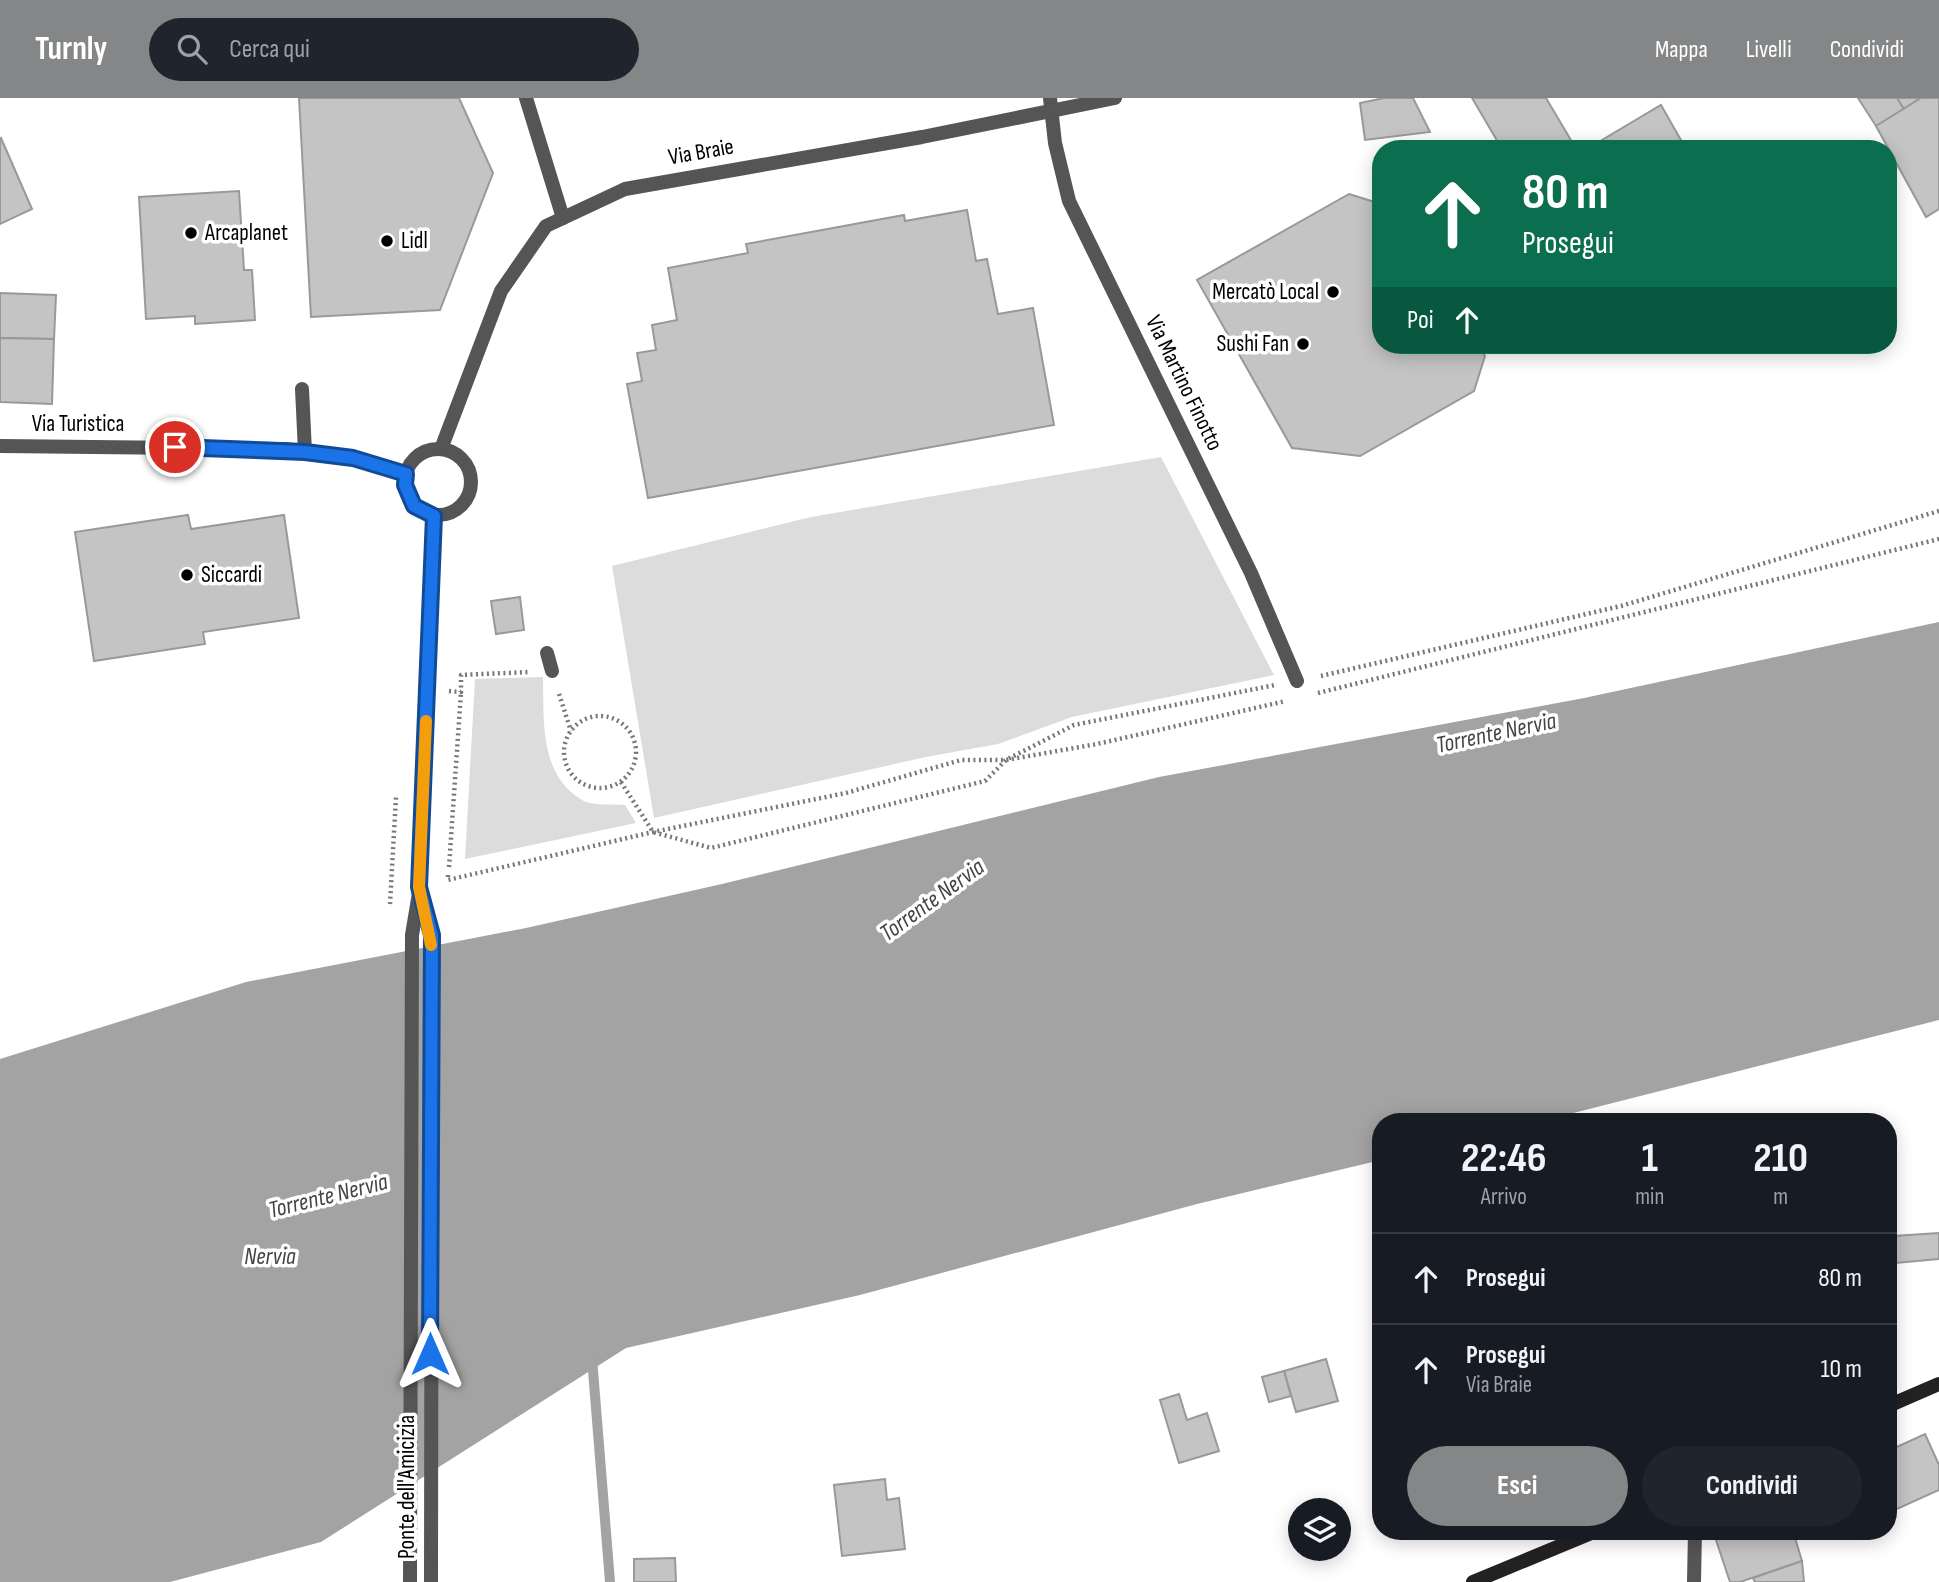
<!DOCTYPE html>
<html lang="it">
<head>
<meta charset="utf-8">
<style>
	:root { --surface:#171b24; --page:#20242c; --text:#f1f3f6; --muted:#9ea1a6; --line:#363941; --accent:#858687 }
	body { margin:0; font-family:"Sofia Sans Condensed",sans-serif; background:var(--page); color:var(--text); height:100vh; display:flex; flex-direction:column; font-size:26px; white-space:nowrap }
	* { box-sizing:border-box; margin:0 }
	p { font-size:23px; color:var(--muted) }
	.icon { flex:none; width:38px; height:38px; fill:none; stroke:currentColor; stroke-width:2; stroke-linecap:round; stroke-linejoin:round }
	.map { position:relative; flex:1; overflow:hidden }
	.side { position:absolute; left:1372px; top:1015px; width:525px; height:427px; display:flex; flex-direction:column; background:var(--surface); border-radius:28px; box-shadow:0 4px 18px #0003 }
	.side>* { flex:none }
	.top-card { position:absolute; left:1372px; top:42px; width:525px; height:214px; border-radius:28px; box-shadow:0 4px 18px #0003; background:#0b6e4f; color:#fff; overflow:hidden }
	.fabs { position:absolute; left:1288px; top:1400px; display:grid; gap:14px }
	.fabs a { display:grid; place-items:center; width:63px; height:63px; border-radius:50%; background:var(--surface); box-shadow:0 4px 18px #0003; font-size:35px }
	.pin { position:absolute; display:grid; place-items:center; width:60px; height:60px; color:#fff; margin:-30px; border:4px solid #fff; border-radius:50%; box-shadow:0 2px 7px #0007 }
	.me { position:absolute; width:77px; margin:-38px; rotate:0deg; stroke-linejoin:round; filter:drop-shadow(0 0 5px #0008) }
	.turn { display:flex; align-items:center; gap:24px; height:147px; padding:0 35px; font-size:32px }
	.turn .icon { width:91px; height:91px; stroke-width:2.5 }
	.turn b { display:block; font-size:49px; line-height:60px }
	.then { display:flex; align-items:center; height:66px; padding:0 35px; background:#0003; gap:14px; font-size:26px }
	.eta { display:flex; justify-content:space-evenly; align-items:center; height:119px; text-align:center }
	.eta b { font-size:42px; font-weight:700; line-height:49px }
	.action { display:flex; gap:14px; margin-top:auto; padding:14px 35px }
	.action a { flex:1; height:80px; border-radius:42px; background:var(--accent); color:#fff; font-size:28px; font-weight:700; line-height:80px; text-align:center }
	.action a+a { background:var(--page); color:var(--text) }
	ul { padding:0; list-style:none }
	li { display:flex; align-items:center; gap:21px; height:91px; padding:0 35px; border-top:2px solid var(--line) }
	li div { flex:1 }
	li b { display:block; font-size:26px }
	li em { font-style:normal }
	header { display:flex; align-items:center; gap:42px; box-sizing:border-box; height:98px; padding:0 35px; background:var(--accent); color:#fff }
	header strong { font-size:33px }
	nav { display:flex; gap:38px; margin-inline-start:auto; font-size:24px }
	.search { width:490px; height:63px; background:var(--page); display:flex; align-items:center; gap:18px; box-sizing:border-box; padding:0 24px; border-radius:38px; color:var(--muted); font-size:26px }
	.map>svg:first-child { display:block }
	.green { fill:#dcdcdc }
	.water { fill:#a3a3a3 }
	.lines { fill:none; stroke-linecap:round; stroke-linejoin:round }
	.stream { stroke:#a3a3a3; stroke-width:10 }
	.building { fill:#c4c4c4; stroke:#999; stroke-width:2 }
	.path { stroke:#777; stroke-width:4.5; stroke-dasharray:2 3.5; stroke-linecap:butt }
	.service { stroke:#555; stroke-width:14 }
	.minor { stroke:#555; stroke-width:14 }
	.tertiary { stroke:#555; stroke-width:14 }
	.secondary { stroke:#222; stroke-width:14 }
	.route-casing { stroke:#114b97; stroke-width:18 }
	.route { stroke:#1a73e8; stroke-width:12 }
	.slow { stroke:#f59e0b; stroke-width:12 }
	.poi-dot { fill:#000; stroke:#fff; stroke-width:2.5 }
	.labels { text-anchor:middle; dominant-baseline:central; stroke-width:7; stroke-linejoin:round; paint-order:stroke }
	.street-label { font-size:23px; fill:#000; stroke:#fff }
	.poi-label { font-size:23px; fill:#000; stroke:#fff; text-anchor:start }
	.water-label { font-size:24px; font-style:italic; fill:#444; stroke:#fff }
</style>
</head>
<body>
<header>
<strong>Turnly</strong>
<div class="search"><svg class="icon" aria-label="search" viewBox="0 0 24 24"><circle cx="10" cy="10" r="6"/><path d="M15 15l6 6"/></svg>Cerca qui</div>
<nav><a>Mappa</a><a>Livelli</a><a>Condividi</a></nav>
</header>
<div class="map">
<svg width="1939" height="1484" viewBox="0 0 1939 1484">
	<rect width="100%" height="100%" fill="#fff"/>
	<!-- green -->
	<g class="green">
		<polygon points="1161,359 1274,577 1072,619 998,646 926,659 654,720 612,468 811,419"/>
		<path d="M543 579C544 621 539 677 582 702 592 708 613 706 625 707L636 725 465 761 475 581Z"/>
	</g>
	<!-- water -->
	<polygon class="water" points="1939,524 1939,922 1538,1024 1381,1024 1381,1062 1197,1106 860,1197 626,1250 321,1444 170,1484 0,1484 0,961 246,884 526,830 722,786 1159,679 1584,600"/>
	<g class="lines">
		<!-- stream -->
		<polyline class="stream" points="592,1260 610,1484"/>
	</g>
	<!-- building -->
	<g class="building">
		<polygon points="299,0 459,0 493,75 440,212 311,219"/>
		<polygon points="1384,0 1413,0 1430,34 1365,42 1360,5"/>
		<polygon points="1472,0 1546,0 1572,44 1560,51 1502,51"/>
		<polygon points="1858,0 1897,0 1904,11 1876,28"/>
		<polygon points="1897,0 1921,0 1904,11"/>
		<polygon points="1921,0 1939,0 1939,111 1926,119 1876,28"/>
		<polygon points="1661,7 1686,51 1607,51 1602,42"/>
		<polygon points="1,40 32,111 0,126 0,41"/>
		<polygon points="239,93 244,172 252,172 255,222 195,226 195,218 146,221 139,99"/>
		<polygon points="1349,96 1381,106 1381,247 1478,247 1485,258 1474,293 1360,358 1292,350 1197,182"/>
		<polygon points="967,112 976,163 987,161 998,216 1033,210 1054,327 648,400 627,286 642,283 637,255 656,252 652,227 677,222 668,170 748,155 746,146 904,117 905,123"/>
		<polygon points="0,195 56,197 54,241 0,240"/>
		<polygon points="0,240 54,241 52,306 0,304"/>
		<polygon points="188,417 191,431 284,417 299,520 203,534 205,546 94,563 75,434"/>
		<polygon points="520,499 524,532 496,536 491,503"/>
		<polygon points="1939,1135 1939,1161 1896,1165 1894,1138"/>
		<polygon points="1326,1261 1338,1303 1296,1314 1284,1273"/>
		<polygon points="1284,1273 1291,1298 1269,1304 1262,1279"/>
		<polygon points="1179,1296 1187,1322 1207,1315 1219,1353 1179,1365 1160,1302"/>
		<polygon points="1925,1336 1939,1367 1939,1392 1888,1415 1888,1353"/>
		<polygon points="885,1381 887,1402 899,1400 905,1451 842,1458 834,1387"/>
		<polygon points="1713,1433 1793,1433 1802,1463 1740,1484 1730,1484"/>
		<polygon points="675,1460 676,1484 634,1484 634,1461"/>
		<polygon points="1802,1463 1804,1484 1755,1484 1753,1480"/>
	</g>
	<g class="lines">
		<!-- path -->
		<g class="path">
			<polyline points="1321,578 1621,508 1939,413"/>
			<polyline points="449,593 461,594 461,577 529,574"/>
			<polyline points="1318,595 1939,441"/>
			<polyline points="559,596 571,633"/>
			<circle cx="600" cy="654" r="36"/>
			<polyline points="621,684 653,734 711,750 985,683 1006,662 1074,627 1275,587"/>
			<polyline points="449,769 461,594"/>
			<polyline points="448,777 448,782 653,734 846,695 961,662 1006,662 1097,646 1286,603"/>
			<polyline points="390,806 396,699"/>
		</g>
		<!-- service -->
		<g class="service">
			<polyline points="1050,0 1055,45 1069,103 1251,475 1297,583"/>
			<polyline points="302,291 305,354"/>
			<polyline points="547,555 552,573"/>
		</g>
		<!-- minor -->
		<g class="minor">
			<polyline points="526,0 563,120"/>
			<polyline points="0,348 285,351 353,360 406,376"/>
			<polyline points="1694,1484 1695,1433"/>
		</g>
		<!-- tertiary -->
		<g class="tertiary">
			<circle cx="438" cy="384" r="33"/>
			<polyline points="441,351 501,193 546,128 625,91 922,39 1115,0"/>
			<polyline points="422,797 432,837 431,1484"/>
			<polyline points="410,1484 412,837 420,789 434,418"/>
		</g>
		<!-- secondary -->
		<g class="secondary">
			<polyline points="1888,1308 1939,1286"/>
			<polyline points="1473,1484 1596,1433"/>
		</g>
	</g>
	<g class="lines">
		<defs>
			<polyline id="route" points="175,349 305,354 353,360 406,376 405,387 414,408 434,418 419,789 432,837 430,1256"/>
		</defs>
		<!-- route casing -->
		<use href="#route" class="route-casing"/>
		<!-- route -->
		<use href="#route" class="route"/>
		<!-- slow -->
		<polyline class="slow" points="426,623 419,789 431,847"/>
	</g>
	<!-- markers -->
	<g class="poi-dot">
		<circle cx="191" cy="135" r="7"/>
		<circle cx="387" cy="143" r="7"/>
		<circle cx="1333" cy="194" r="7"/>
		<circle cx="1303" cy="246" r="7"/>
		<circle cx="187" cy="477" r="7"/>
	</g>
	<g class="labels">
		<!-- street labels -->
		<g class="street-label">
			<text transform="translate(701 54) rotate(-10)">Via Braie</text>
			<text transform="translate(1184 285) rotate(64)">Via Martino Finotto</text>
			<text x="78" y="326">Via Turistica</text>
			<text transform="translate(407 1389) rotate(-90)">Ponte dell'Amicizia</text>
		</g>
		<!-- poi labels -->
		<g class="poi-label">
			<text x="205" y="135">Arcaplanet</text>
			<text x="401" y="143">Lidl</text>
			<text x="1319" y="194" text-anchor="end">Mercatò Local</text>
			<text x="1289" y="246" text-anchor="end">Sushi Fan</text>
			<text x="201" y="477">Siccardi</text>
		</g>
		<!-- water labels -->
		<g class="water-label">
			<text transform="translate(1496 635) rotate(-12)">Torrente Nervia</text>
			<text transform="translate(932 802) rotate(-36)">Torrente Nervia</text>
			<text transform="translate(328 1098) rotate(-14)">Torrente Nervia</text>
			<text x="270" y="1158">Nervia</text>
		</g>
	</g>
</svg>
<div class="fabs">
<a><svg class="icon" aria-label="layers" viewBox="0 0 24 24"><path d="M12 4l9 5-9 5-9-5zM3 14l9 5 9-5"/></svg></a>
</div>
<div class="pin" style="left:175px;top:349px;background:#d93025"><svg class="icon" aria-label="arrive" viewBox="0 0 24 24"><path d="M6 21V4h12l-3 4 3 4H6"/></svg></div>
<svg class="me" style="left:430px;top:1256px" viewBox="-20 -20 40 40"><path d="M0-17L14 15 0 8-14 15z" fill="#1a73e8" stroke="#fff" stroke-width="4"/></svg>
<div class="top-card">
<div class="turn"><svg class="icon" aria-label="ahead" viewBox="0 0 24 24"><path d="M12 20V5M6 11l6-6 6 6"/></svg><div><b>80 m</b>Prosegui</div></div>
<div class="then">Poi<svg class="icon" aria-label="ahead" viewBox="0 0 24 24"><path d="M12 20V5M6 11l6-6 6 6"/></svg></div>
</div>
<section class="side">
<div class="eta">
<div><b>22:46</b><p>Arrivo</p></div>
<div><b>1</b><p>min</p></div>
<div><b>210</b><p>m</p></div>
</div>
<ul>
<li><svg class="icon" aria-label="ahead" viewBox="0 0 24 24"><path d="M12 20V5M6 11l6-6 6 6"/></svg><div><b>Prosegui</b></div><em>80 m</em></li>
<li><svg class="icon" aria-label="ahead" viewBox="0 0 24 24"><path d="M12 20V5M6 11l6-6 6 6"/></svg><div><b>Prosegui</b><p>Via Braie</p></div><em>10 m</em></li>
</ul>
<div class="action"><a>Esci</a><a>Condividi</a></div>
</section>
</div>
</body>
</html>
